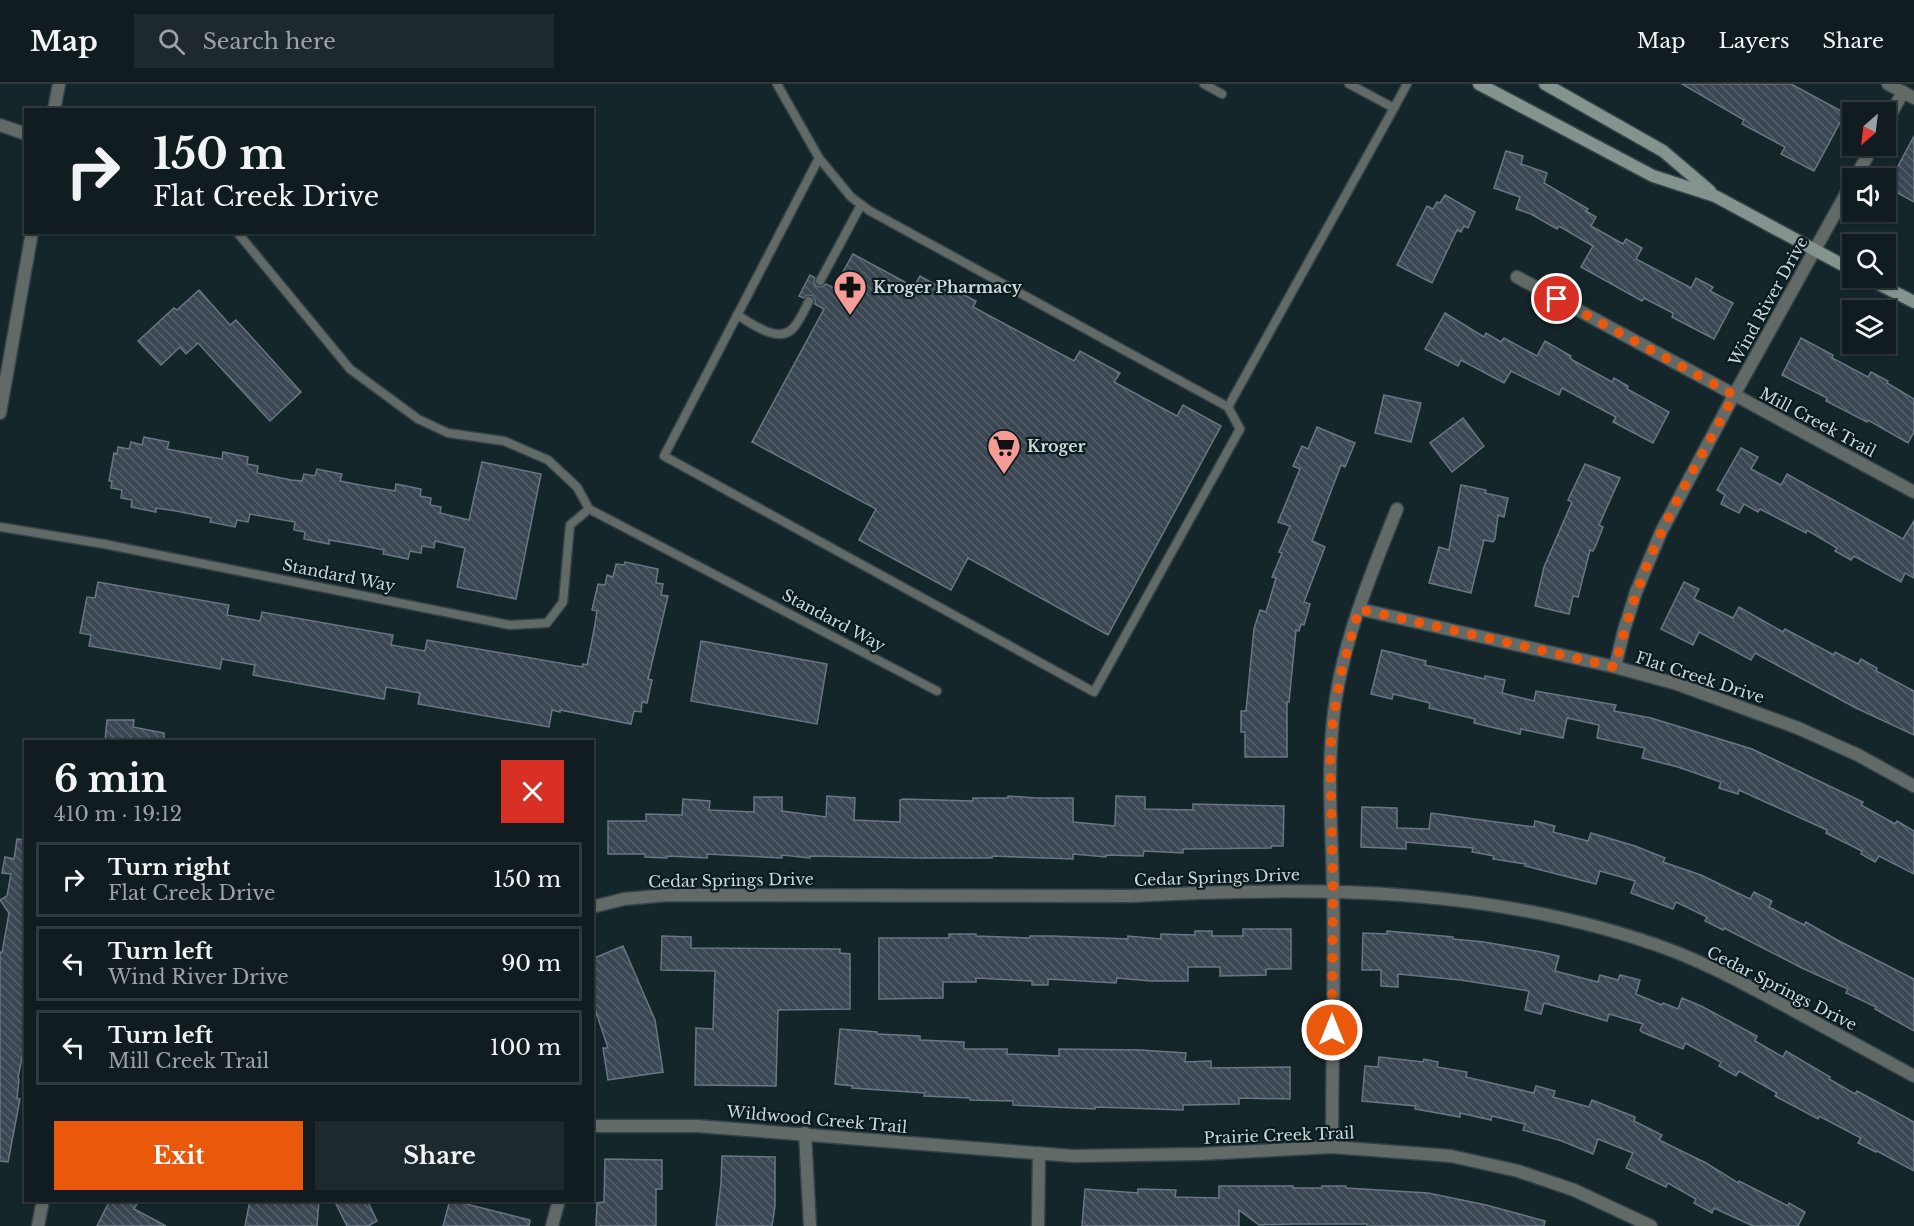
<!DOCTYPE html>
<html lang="en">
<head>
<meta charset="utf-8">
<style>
	:root { --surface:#101c20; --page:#1e292d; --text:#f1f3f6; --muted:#9ca1a5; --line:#303a3e; --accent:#ea580c }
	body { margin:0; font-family:"Libre Baskerville",serif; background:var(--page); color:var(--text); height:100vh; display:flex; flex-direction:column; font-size:22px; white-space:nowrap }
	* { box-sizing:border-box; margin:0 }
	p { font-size:20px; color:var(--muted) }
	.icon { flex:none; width:33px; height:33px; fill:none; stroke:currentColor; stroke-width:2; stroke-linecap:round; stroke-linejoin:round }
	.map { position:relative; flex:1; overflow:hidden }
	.side { position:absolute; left:24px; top:656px; width:570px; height:462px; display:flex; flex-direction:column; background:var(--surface); border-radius:0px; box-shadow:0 2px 4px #0004,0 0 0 2px var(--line) }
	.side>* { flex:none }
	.guide { position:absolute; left:24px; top:24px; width:570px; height:126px; border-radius:0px; box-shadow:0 2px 4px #0004,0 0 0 2px var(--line); background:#101c20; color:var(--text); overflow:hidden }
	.needle { width:39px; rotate:208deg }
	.fabs { position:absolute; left:1842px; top:18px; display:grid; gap:12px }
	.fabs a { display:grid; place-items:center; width:54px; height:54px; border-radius:0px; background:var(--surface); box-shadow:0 2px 4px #0004,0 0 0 2px var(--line); font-size:30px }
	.pin { position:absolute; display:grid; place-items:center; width:51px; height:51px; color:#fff; margin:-26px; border:3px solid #fff; border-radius:50%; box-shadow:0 2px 6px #0007 }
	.me { position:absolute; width:66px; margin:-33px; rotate:0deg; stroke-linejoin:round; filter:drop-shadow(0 0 4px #0008) }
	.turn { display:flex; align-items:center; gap:21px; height:126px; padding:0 30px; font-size:27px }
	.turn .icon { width:78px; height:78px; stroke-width:2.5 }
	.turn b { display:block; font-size:42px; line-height:51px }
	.round { display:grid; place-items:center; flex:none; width:63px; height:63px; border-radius:0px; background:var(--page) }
	.overview { display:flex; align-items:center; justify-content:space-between; height:102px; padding:0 30px }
	h1 { font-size:36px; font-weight:800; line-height:45px }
	.primary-button { display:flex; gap:12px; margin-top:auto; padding:12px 30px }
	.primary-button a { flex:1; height:69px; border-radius:0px; background:var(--accent); color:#fff; font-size:24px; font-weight:800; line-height:69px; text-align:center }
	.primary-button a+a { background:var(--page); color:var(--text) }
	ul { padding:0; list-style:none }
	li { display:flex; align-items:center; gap:18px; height:75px; margin:0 12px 9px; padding:0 18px; border:3px solid var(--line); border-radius:0px }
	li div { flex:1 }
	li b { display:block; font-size:22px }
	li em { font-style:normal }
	header { display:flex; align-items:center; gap:36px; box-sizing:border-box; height:84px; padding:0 30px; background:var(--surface); border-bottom:2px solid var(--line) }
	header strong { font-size:28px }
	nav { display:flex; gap:33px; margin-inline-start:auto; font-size:21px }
	.search { width:420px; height:54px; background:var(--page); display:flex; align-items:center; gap:15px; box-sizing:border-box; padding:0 21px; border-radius:0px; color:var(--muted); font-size:22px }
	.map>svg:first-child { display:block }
	.building { fill:url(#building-back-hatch); stroke:#6a7783; stroke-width:1.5 }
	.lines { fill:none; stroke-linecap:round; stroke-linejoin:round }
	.service-casing { stroke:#324246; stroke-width:11 }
	.minor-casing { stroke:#324246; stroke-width:15 }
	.tertiary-casing { stroke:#324246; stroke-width:15 }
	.secondary-casing { stroke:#324246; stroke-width:15 }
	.service { stroke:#626a68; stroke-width:8 }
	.minor { stroke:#626a68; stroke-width:12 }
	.tertiary { stroke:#626a68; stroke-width:12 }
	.secondary { stroke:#85938f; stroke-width:12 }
	.route { stroke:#ea580c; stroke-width:10; stroke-dasharray:0 18 }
	.labels { text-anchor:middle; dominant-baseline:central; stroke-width:4.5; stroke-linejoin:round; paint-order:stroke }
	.poi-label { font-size:16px; font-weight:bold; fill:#cdd7da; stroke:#0b1c20; text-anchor:start }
	.street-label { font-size:16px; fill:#cdd7da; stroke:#0b1c20 }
</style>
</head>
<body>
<header>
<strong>Map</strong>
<div class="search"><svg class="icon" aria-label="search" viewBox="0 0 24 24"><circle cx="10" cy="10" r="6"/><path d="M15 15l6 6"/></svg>Search here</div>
<nav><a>Map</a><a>Layers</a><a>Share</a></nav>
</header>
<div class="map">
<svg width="1914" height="1142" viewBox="0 0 1914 1142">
	<defs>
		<pattern id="building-back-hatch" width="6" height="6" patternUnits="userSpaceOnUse" patternTransform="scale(1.5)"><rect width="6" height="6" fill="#3a4651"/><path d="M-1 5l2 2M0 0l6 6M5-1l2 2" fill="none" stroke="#556069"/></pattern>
	</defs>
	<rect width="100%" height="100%" fill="#15262a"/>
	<!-- building -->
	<g class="building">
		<polygon points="1682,0 1791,0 1845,29 1814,87 1781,70 1785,63 1742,40 1744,36"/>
		<polygon points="1914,52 1914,118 1887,103"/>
		<polygon points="1506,67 1523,72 1521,80 1547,89 1544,99 1588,125 1586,127 1596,133 1591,142 1623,160 1626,155 1642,164 1636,175 1691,204 1696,194 1713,203 1710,207 1733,219 1714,255 1672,233 1673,229 1644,214 1642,217 1581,183 1593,162 1559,142 1557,145 1531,130 1516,125 1520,113 1494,104"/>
		<polygon points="1445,111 1475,128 1468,144 1464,142 1461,148 1457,146 1432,199 1397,181 1427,122 1433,125 1437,118 1440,119"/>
		<polygon points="853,170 914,203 920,192 947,207 949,203 976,217 973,223 1074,277 1080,267 1120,289 1114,298 1177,332 1183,321 1221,342 1108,551 968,474 951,506 859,456 876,425 752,358 824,225 815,220 815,216 812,212 808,211 804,214 799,212 810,191 815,194 814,198 816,202 821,203 826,200 834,204"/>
		<polygon points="199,206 230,241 236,236 301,308 270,337 198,259 186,270 180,263 161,281 138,257 174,224 177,226"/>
		<polygon points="1445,229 1484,253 1486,249 1501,258 1504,254 1537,272 1545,257 1571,272 1570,274 1576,278 1612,298 1614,294 1628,302 1627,305 1669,328 1653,359 1613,338 1616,333 1562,304 1559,311 1511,287 1504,299 1461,276 1458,282 1425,265"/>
		<polygon points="1801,254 1833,271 1832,274 1868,293 1871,288 1888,297 1887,299 1914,315 1914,348 1908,359 1868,336 1867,338 1826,317 1827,314 1782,291"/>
		<polygon points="1384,311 1421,319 1411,358 1375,349"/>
		<polygon points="1463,334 1484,362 1452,388 1430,359"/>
		<polygon points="1317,343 1355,359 1345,383 1341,381 1312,457 1325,463 1304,518 1310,520 1304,541 1301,540 1299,547 1296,546 1289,618 1287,618 1287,673 1245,673 1245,648 1241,648 1241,627 1246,627 1254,545 1260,526 1266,528 1276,494 1272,493 1282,469 1279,468 1290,442 1278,438 1300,385 1293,382 1302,362 1308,365"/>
		<polygon points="144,353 169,358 167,365 222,375 223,368 248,373 247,380 258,382 257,389 291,396 302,397 304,390 315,392 317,385 342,390 340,397 360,401 395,407 396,400 421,405 420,412 431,414 430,421 441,423 440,429 469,436 482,378 541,390 516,515 457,503 465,464 435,457 434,464 422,462 421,469 410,467 408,475 383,470 384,466 364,462 329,456 329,460 304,455 305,448 294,446 295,438 250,430 248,438 237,436 235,443 210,438 211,434 176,427 156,424 156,428 131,423 132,416 121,414 122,406 111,404 112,397 109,397 114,369 117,370 118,363 129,365 131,358 142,361"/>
		<polygon points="1741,364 1758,373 1751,385 1781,401 1787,390 1903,455 1914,437 1914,494 1905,489 1901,498 1854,472 1851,476 1835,467 1837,464 1807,446 1806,449 1760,425 1758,428 1744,420 1739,429 1721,420 1725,411 1717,406"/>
		<polygon points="1585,380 1620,394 1599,441 1603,443 1596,461 1593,467 1590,466 1578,513 1573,512 1569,530 1535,522 1544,483 1572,418 1568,416"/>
		<polygon points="1461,401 1486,406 1485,409 1508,414 1504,433 1498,431 1495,455 1493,458 1484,456 1471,509 1429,499 1439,463 1449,466"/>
		<polygon points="625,478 658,485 656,499 663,500 661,511 668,512 648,595 652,596 647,619 642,618 641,628 634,627 631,640 560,626 560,628 552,626 549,643 418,620 420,609 386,603 384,615 253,591 255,581 222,575 220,585 89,562 91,551 80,549 87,513 95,514 98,498 229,521 227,531 260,537 262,528 393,551 391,561 425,567 427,556 582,583 583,580 587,581 594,546 597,527 592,526 598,500 605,501 607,491 613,493 616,480 624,481"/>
		<polygon points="1684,498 1699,505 1694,515 1733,534 1739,523 1783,548 1785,545 1834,571 1835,568 1858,580 1861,575 1877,584 1876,587 1914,607 1914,651 1856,624 1755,569 1751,576 1699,548 1693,561 1661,545"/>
		<polygon points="701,557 827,580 817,640 691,617"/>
		<polygon points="1382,566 1426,577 1425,581 1485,595 1485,592 1505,596 1502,609 1534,617 1536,607 1616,621 1614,627 1651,634 1752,665 1863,718 1861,721 1895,740 1897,737 1914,747 1914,790 1879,772 1875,778 1861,770 1862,767 1826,749 1827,746 1739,706 1738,710 1719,704 1721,698 1678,683 1642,674 1645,664 1597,654 1599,641 1567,634 1563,654 1521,645 1520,650 1474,639 1475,635 1429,624 1430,619 1393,610 1392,615 1371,610"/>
		<polygon points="107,636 134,636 133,643 164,649 164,657 105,657"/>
		<polygon points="827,712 855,714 854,736 900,738 900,716 903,715 973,717 973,714 1008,714 1008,712 1036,714 1073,714 1073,738 1115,742 1116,712 1145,713 1145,725 1193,726 1193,720 1284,722 1283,762 1271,762 1271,764 1183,765 1183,769 1144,767 1143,772 1106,771 1106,773 1073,770 1073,775 992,772 992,774 919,774 810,772 810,774 782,771 782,774 707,770 707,774 667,772 667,774 645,773 645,770 608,770 608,737 646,737 646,730 682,731 683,715 710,717 709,726 754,728 754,713 782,713 782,727 826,733"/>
		<polygon points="1362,723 1397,724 1397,744 1429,745 1431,729 1534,743 1535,737 1555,742 1553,748 1588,757 1591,749 1635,762 1665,774 1663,778 1701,791 1750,815 1754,808 1772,817 1769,823 1804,841 1806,838 1837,856 1914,895 1914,947 1875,925 1876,923 1846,909 1848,905 1802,884 1724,844 1723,846 1705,837 1707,833 1676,818 1673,825 1631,809 1635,797 1600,787 1596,800 1525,782 1525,780 1493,775 1494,772 1472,768 1473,764 1406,758 1406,765 1361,763"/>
		<polygon points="17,755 26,756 26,963 24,963 18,994 19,995 17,1014 20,1015 8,1078 0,1077 0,868 2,869 9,829 0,816 7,812 11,790 2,789 5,773 14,775"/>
		<polygon points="1243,845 1291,845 1291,885 1266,885 1266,891 1220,892 1220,883 1188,883 1188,897 1151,897 1117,894 1116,899 1048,895 1048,901 1032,901 1032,897 976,894 976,898 943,898 943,914 879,915 879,854 949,854 949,850 976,850 976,852 1030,854 1030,852 1052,852 1128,855 1128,852 1161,855 1161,850 1195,851 1195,847 1212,847 1212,852 1243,852"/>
		<polygon points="1387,847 1453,853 1453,855 1484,858 1541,868 1559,872 1555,887 1598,898 1600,891 1618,896 1620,891 1640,896 1636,910 1662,921 1663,919 1678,925 1682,914 1701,922 1757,952 1755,957 1783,973 1786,967 1830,993 1829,995 1855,1010 1857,1007 1914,1038 1914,1087 1877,1067 1876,1068 1858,1059 1861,1054 1819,1032 1818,1035 1775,1012 1777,1009 1739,987 1736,992 1719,982 1721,978 1685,959 1683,965 1642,948 1640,946 1643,940 1609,930 1607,937 1544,919 1541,930 1525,926 1529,907 1461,896 1398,890 1398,903 1381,902 1381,886 1362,886 1363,849 1387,850"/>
		<polygon points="662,852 691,853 691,864 840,865 840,869 850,870 850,925 778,926 776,1002 695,1001 696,944 713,945 715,887 661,886"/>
		<polygon points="623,862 655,936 663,988 608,996 603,964 608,964 592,916 592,875"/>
		<polygon points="840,945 877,948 877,950 920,952 920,956 964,958 964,965 1007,965 1007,970 1059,972 1059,965 1140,966 1186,969 1185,978 1211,977 1211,984 1290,983 1290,1015 1239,1014 1239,1020 1183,1021 1183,1026 1095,1023 1095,1025 1013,1021 1013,1017 970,1016 970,1014 924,1012 925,1009 852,1004 853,1002 835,1000"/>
		<polygon points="1379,973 1423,978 1424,975 1438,978 1437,983 1467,988 1466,993 1534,1009 1536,1002 1555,1007 1553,1013 1589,1023 1592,1016 1635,1033 1634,1037 1662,1051 1659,1056 1706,1079 1738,1099 1739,1097 1788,1122 1789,1119 1805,1128 1798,1142 1753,1142 1714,1124 1712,1129 1694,1119 1696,1115 1668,1099 1666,1103 1626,1084 1633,1069 1598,1055 1593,1070 1562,1057 1523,1046 1525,1040 1492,1032 1491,1036 1460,1029 1460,1033 1415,1025 1416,1022 1362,1017 1365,982 1378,983"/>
		<polygon points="722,1072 775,1073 775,1122 772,1142 716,1142 721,1099"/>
		<polygon points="605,1075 662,1076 662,1105 656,1105 656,1142 596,1142 597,1119 604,1118"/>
		<polygon points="1219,1102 1293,1102 1293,1104 1322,1104 1322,1102 1346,1102 1346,1104 1428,1109 1486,1121 1545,1137 1544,1142 1367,1142 1367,1140 1293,1140 1259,1141 1239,1126 1239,1142 1082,1142 1085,1105 1138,1109 1138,1105 1176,1106 1175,1113 1219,1114"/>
		<polygon points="110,1116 139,1116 134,1125 166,1142 97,1142"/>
		<polygon points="250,1116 319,1116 317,1142 245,1142"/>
		<polygon points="334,1116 367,1116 377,1137 368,1142 347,1142"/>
		<polygon points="450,1116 530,1136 529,1142 443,1142"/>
	</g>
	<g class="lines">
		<defs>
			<g id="service">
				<polyline points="777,0 819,74 851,113 870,127 1228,323 1240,345 1094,608 664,372 819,74"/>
				<polyline points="1204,0 1222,10"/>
				<polyline points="1394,24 1407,0"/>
				<polyline points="820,197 861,121"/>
				<path d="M737 231C753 240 780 262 795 242 801 234 805 225 809 217"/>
				<polyline points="1228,323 1394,24 1349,0"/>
				<polyline points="589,425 937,607"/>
				<polyline points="0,443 104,460 510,541 547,539 563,518 570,441 589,425 577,403 548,376 504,357 448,349 418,335 350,285 237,148"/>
			</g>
			<g id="minor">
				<polyline points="1888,0 1914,14"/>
				<polyline points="1886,39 1903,8"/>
				<polyline points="0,41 26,50"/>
				<polyline points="1855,94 1873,62"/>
				<polyline points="1517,193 1914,408"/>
				<polyline points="1359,525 1615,583 1677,600 1798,644 1858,671 1914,702"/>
				<polyline points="1615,583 1624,546 1636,508 1661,448 1734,311 1852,99"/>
				<path d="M592 823 624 815 668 811 1131 812C1313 802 1499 802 1673 867 1714 883 1752 904 1791 925 1832 947 1873 970 1914 992"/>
				<polyline points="592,1042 697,1042 1073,1072 1200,1070 1332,1063 1451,1072 1518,1087 1574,1106 1651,1142"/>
				<polyline points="805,1049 810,1142"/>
				<path d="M1332 1063C1332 977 1335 890 1333 804 1332 749 1327 692 1333 637 1340 563 1370 492 1397 425"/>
				<polyline points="38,1142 43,1116"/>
				<polyline points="552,1142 559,1116"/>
				<polyline points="1038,1142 1039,1069"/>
			</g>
			<g id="tertiary">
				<polyline points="54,26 59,0"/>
				<polyline points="0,329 32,148"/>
			</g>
			<g id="secondary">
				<polyline points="1479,0 1653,92 1715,112 1852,186"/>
				<polyline points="1545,0 1663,67 1710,107"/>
				<polyline points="1867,194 1914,218"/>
			</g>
		</defs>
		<!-- service casing -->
		<use href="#service" class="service-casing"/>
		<!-- minor casing -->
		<use href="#minor" class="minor-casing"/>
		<!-- tertiary casing -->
		<use href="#tertiary" class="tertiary-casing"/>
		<!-- secondary casing -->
		<use href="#secondary" class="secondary-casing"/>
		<!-- service -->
		<use href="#service" class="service"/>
		<!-- minor -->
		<use href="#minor" class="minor"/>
		<!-- tertiary -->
		<use href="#tertiary" class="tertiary"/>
		<!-- secondary -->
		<use href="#secondary" class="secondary"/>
	</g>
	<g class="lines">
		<!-- route -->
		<path class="route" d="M1332 946 1333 806 1330 669 1333 636 1341 589 1359 525 1615 583C1626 537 1641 492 1661 449 1683 402 1710 357 1734 311L1557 215"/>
	</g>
	<!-- icons -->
	<defs>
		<symbol id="pharmacy-pin" viewBox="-11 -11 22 30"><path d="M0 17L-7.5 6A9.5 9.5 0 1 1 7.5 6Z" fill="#f59c96" stroke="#0b1c20"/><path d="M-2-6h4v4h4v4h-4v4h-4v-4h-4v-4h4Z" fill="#111"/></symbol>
		<symbol id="supermarket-pin" viewBox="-11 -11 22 30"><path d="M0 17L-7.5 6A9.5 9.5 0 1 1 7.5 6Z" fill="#f59c96" stroke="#0b1c20"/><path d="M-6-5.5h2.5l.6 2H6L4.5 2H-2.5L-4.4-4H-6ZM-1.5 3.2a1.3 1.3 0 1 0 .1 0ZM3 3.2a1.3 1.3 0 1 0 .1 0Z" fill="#111"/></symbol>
	</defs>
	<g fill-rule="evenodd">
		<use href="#pharmacy-pin" x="831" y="184" width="38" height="52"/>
		<use href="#supermarket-pin" x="985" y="343" width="38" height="52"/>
	</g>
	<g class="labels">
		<!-- poi labels -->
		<g class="poi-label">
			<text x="873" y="203">Kroger Pharmacy</text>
			<text x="1027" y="362">Kroger</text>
		</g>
		<!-- street labels -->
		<g class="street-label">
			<text transform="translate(1768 217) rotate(-61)">Wind River Drive</text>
			<text transform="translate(1818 338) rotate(28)">Mill Creek Trail</text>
			<text transform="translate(339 491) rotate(11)">Standard Way</text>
			<text transform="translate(834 536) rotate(28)">Standard Way</text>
			<text transform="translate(1700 593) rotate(18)">Flat Creek Drive</text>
			<text transform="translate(1217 793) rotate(-2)">Cedar Springs Drive</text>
			<text transform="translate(731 796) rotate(-1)">Cedar Springs Drive</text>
			<text transform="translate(1782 904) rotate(27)">Cedar Springs Drive</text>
			<text transform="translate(817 1035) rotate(5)">Wildwood Creek Trail</text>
			<text transform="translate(1279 1051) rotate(-2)">Prairie Creek Trail</text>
		</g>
	</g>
</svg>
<div class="fabs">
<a><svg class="needle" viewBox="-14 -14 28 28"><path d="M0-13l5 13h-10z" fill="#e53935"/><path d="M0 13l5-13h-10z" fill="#9ca1a5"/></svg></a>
<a><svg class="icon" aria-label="sound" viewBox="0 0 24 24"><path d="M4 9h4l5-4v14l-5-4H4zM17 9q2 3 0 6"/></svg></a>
<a><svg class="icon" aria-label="search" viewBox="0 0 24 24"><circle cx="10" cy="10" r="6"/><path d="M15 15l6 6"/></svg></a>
<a><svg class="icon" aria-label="layers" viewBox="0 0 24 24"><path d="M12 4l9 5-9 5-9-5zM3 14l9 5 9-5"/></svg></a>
</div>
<div class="pin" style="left:1557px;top:215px;background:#d93025"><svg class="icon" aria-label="arrive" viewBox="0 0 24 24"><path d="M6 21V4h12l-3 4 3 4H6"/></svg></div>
<svg class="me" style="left:1332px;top:946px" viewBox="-20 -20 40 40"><circle r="17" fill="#ea580c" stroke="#fff" stroke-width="3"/><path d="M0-11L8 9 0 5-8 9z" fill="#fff"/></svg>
<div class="guide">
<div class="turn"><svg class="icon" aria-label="right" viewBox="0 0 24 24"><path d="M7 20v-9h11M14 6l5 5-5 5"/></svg><div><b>150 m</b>Flat Creek Drive</div></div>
</div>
<section class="side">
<div class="overview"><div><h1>6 min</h1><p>410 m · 19:12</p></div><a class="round" style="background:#d93025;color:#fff"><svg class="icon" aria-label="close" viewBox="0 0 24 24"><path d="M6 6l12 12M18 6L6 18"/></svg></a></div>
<ul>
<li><svg class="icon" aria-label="right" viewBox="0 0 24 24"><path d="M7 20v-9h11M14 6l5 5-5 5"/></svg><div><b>Turn right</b><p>Flat Creek Drive</p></div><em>150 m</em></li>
<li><svg class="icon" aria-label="left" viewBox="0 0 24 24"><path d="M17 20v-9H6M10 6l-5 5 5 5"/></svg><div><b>Turn left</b><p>Wind River Drive</p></div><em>90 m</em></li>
<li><svg class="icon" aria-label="left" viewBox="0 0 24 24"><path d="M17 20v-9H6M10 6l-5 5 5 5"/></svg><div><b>Turn left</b><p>Mill Creek Trail</p></div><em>100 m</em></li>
</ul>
<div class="primary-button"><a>Exit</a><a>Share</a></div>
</section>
</div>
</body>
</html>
